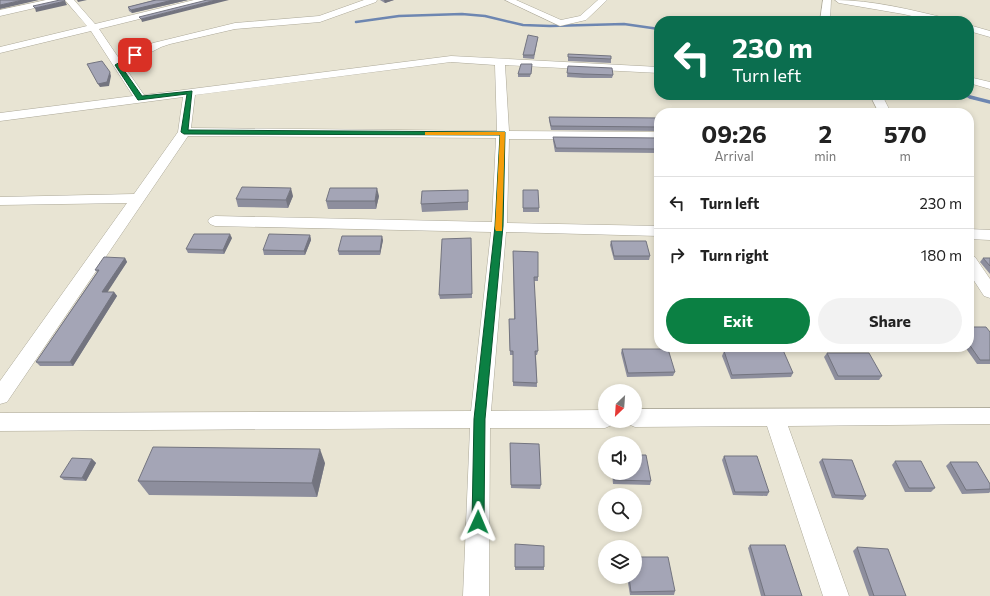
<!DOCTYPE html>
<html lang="en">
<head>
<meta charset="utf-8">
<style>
	:root { --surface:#fff; --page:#f2f2f2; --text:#222; --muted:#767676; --line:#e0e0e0; --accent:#0b8043 }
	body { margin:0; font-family:Commissioner,sans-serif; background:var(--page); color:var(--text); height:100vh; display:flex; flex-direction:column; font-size:15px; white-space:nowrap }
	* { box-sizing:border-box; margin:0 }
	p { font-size:13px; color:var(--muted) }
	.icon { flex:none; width:22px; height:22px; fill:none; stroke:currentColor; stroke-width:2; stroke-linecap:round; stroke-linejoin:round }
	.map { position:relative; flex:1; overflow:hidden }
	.drawer { position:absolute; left:654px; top:108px; width:320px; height:244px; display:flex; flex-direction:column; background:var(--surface); border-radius:16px; box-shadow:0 2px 6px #0003 }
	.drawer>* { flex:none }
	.hud { position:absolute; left:654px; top:16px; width:320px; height:84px; border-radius:16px; box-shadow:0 2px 6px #0003; background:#0b6e4f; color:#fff; overflow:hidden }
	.needle { width:26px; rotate:205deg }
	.fabs { position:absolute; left:598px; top:384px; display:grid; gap:8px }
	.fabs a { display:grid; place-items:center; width:44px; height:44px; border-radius:50%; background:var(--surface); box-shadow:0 2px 6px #0003; font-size:20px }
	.pin { position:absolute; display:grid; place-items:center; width:34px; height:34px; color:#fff; margin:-17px; border-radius:8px; box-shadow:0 2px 6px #0006 }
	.me { position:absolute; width:44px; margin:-22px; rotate:1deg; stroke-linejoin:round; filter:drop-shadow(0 0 3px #0008) }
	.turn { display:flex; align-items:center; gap:14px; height:84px; padding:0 12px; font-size:18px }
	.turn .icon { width:52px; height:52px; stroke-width:2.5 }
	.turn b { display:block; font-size:28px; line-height:34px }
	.eta { display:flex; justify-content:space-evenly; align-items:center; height:68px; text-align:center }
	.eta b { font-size:24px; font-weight:700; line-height:28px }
	.cta { display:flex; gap:8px; margin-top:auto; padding:8px 12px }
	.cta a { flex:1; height:46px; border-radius:24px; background:var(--accent); color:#fff; font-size:16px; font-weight:700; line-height:46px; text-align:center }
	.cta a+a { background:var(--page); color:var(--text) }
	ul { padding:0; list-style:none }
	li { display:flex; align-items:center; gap:12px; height:52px; padding:0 12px; border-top:1px solid var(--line) }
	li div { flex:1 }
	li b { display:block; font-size:15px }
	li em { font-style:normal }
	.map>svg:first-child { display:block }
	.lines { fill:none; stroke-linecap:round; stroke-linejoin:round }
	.stream-far1 { stroke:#6d86b1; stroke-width:2.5 }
	.stream { stroke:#6d86b1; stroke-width:3.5 }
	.minor-casing { stroke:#aca898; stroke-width:1 }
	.minor { fill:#fff; fill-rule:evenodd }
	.wall { fill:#8d8e9d }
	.shaded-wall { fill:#73747f }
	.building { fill:#a4a5b6; stroke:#73747f }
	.route { fill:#0b8043; stroke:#07532c }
	.slow { fill:#f59e0b }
</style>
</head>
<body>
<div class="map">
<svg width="990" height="596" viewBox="0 0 990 596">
	<rect width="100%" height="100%" fill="#e8e4d3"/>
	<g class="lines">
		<!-- stream-far1 -->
		<g class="stream-far1">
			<polyline points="356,22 399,16 462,14 485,16 523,25 550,26 624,24 659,29"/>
			<polyline points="963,95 974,98"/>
		</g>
		<!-- stream -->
		<polyline class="stream" points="970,97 990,102"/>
		<defs>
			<g id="minor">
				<polygon points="46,0 62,0 61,2 0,16 0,10"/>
				<path d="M65 0H74L95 24 194 0H209L208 2 99 29 120 60 153 43 235 23 319 16 364 0H377L376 2 320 22 235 29 170 44 161 47 124 66 144 95 451 56 659 67V73L505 65 509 131 659 132V140L509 139 507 223 659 226V236L506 232 491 411 605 410V421H614L612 425 605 428H490L489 596H463L470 428 0 431V413L471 411 491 232 215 226 210 224 208 221 210 218 215 216 492 222 496 138 188 136 7 402 0 404V381L127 203 0 205V197L134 194 178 132 183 97 0 121V113L133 96 91 31 0 53V47L87 26ZM451 62 495 65 497 131 191 128 195 95Z"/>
				<polygon points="505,0 516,0 561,20 580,16 598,0 607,0 586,20 560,26"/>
				<polygon points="823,0 831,0 830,21 820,21"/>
				<path d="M835 0C873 0 912 10 949 19L951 21H934L903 14 839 3Z"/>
				<polygon points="969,25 990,31 990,37 969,31"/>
				<polygon points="969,77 990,82 990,89 969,83"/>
				<polygon points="870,95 882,95 891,113 879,113"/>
				<polygon points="969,229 990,230 990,240 969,239"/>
				<polygon points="969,256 975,257 990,279 990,298 984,296 969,273"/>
				<polygon points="990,408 990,424 788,426 849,596 823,596 767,426 635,427 628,424 626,421 635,421 635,409"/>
			</g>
		</defs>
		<!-- minor casing -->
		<use href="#minor" class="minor-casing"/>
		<!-- minor -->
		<use href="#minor" class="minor"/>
	</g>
	<!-- wall -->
	<g class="wall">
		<polygon points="154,0 188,0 132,13 129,11 128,7"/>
		<polygon points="380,0 394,0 385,3"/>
		<polygon points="538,37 534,59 523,58 523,55"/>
		<polygon points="568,54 611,59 611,63 568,61"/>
		<polygon points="568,66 613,75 612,78 583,78 567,77"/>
		<polygon points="532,68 530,77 518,77 518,74"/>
		<polygon points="549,117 659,118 659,131 551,130 549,120"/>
		<polygon points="553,137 659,138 659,153 555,152 553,141"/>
		<polygon points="468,190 468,210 422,212 421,204"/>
		<polygon points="523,190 539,208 539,212 523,212"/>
		<polygon points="293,196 288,208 238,207 236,199"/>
		<polygon points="379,196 376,209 328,209 326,201"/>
		<polygon points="310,235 311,240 305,255 264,255 263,250"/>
		<polygon points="232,238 224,254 188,253 186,249"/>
		<polygon points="471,238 472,298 440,299 439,295"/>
		<polygon points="383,240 380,255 339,255 338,251"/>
		<polygon points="611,241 650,256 649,260 614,260 610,245"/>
		<polygon points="513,251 538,277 538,281 534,281 538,351 537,355 536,355 537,387 513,386 513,355 510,355 509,319 514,319"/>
		<polygon points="125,258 127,262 107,292 114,292 117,296 73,366 40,366 36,362 97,272 95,270"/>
		<polygon points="983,258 990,258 990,274 980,262"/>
		<polygon points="969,327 990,332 990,364 977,364 965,347 969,347"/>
		<polygon points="622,349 675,372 673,376 627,377 621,353"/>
		<polygon points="724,351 793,373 791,377 731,379 722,356"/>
		<polygon points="827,353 882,376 879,380 835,380 824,357"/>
		<polygon points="510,443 541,485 540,489 511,488"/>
		<polygon points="724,456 769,492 767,496 733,495 722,460"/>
		<polygon points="92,459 96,463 86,481 64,480 60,477"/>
		<polygon points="822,459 866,496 863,500 832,498 819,462"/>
		<polygon points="895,461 935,488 931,492 905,492 892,465"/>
		<polygon points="950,462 990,484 990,492 989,493 962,494 946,466"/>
		<polygon points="325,463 317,497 149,495 138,481"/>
		<polygon points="612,473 635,473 651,481 650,485 613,484"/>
		<polygon points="515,544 544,567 544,570 515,570"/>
		<polygon points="750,545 802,596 761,596 748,548"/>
		<polygon points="857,547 906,596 869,596 853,551"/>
		<polygon points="627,577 635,577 675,591 674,595 630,595"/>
	</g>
	<!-- shaded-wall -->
	<g class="shaded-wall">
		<polygon points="23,0 39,0 0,9 0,5"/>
		<polygon points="77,0 87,0 78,2"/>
		<polygon points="173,0 188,0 132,13 131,10"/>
		<polygon points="216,0 229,0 142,22 141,19"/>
		<polygon points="384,0 394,0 385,3"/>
		<polygon points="65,1 67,5 36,12 35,8"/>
		<polygon points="110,72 111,76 109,86 100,87 98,84"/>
		<polygon points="291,188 293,196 288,208 286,200"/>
		<polygon points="377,188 379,196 376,209 375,201"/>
		<polygon points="230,234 232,238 224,254 223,250"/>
		<polygon points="310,235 311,240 305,255 304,251"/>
		<polygon points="382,236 383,240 380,255 380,251"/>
		<polygon points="125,258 127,262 105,296 102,292"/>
		<polygon points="114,292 117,296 73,366 70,362"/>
		<polygon points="320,449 325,463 317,497 312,483"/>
		<polygon points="92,459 96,463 86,481 82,478"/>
	</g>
	<!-- building -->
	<g class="building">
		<polygon points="0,0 23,0 0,5"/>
		<polygon points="60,0 64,0 65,1 35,8 33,6"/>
		<polygon points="156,0 173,0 131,10 128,7"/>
		<polygon points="207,0 216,0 141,19 139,17"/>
		<polygon points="528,35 538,37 534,55 523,55"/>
		<polygon points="568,54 611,56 611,59 568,57"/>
		<polygon points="102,61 110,72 107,82 98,84 87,64"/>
		<polygon points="521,64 532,64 531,74 518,74"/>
		<polygon points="568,66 612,68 613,75 584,74 567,73"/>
		<polygon points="549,117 659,118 659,127 551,126"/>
		<polygon points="553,137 659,138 659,149 556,148"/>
		<polygon points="242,187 291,188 286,200 236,199"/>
		<polygon points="330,188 377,188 375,201 326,201"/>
		<polygon points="468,190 468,202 421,204 422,191"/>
		<polygon points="523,190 538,190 539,208 523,208"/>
		<polygon points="194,234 230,234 223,250 186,249"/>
		<polygon points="269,234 310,235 304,251 263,250"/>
		<polygon points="342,236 382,236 380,251 338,251"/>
		<polygon points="471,238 472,294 439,295 442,239"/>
		<polygon points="611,241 646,241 650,256 614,256"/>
		<polygon points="513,251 538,252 538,277 534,277 538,351 535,351 537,383 513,382 513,351 510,351 509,319 515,319"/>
		<polygon points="104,257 125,258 102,292 114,292 70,362 36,362 99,270 95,270"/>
		<polygon points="983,258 990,258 990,266"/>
		<polygon points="969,327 986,327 990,332 990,360 980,360 969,344"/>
		<polygon points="622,349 668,349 675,372 628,373"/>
		<polygon points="783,350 793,373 732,375 724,351"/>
		<polygon points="827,353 869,353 882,376 838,376"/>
		<polygon points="510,443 539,444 541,485 511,485"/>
		<polygon points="153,447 320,449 312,483 138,481"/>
		<polygon points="635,455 646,455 651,481 614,480 613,473 635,473"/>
		<polygon points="724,456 757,456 769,492 735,492"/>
		<polygon points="72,458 92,459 82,478 60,477"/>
		<polygon points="822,459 852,460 866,496 835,495"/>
		<polygon points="895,461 921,461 935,488 909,488"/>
		<polygon points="950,462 977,462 990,484 990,489 966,490"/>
		<polygon points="515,544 544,546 544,567 515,567"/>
		<polygon points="750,545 785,545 802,596 765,596"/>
		<polygon points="857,547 888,549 906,596 874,596"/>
		<polygon points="635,557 668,557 675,591 631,592 629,577 635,577"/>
	</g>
	<!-- route -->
	<polygon class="route" points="133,54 138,55 121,66 142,96 192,91 188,130 505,132 503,226 485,419 484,522 482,527 478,528 473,527 472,522 474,419 495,226 500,135 184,134 181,132 187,94 138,100 115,65"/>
	<!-- slow -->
	<polygon class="slow" points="425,132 505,132 502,231 496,231 495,229 500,135 425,135"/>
</svg>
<div class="fabs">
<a><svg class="needle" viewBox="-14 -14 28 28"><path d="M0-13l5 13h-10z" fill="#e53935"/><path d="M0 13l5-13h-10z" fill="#767676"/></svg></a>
<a><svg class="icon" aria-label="sound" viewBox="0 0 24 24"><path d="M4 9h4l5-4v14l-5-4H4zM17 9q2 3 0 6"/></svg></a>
<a><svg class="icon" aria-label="search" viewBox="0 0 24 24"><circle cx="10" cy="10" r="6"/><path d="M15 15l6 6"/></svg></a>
<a><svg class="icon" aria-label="layers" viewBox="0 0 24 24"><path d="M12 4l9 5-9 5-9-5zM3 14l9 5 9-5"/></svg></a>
</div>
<div class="pin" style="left:135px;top:55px;background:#d93025"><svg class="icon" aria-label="arrive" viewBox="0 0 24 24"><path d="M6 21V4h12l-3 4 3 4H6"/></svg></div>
<svg class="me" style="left:478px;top:522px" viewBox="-20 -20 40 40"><path d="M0-17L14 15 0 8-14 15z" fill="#0b8043" stroke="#fff" stroke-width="4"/></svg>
<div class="hud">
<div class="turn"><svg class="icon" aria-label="left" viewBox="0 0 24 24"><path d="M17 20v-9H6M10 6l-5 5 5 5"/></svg><div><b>230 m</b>Turn left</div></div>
</div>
<section class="drawer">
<div class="eta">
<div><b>09:26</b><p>Arrival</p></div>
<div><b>2</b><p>min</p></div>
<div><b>570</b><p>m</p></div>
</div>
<ul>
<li><svg class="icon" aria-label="left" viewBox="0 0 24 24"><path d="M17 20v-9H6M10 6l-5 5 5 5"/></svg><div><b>Turn left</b></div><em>230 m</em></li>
<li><svg class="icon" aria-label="right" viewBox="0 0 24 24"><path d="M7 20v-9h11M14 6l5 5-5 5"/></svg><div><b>Turn right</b></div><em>180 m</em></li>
</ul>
<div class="cta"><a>Exit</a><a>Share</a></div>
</section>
</div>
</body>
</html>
